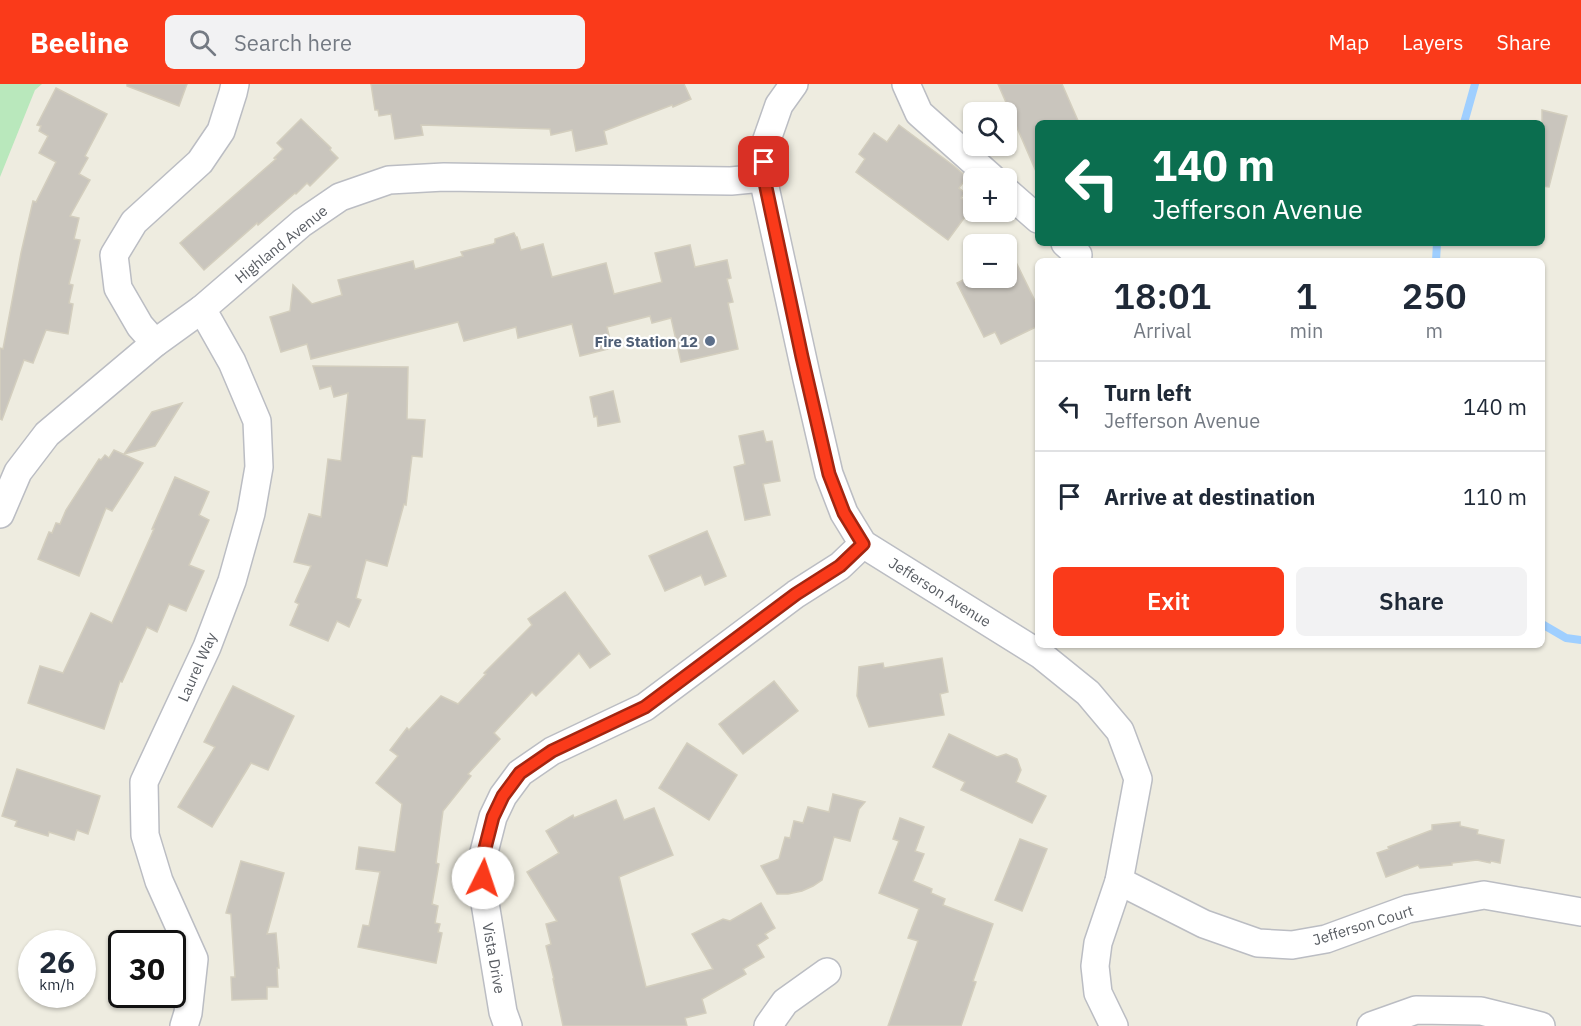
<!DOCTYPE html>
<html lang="en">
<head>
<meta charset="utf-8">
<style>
	:root { --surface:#fff; --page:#f2f2f3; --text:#1f2937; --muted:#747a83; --line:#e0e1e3; --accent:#fa3a1a }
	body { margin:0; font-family:"IBM Plex Sans",sans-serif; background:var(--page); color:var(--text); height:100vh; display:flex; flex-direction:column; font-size:22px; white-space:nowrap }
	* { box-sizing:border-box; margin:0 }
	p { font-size:20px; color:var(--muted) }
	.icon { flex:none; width:33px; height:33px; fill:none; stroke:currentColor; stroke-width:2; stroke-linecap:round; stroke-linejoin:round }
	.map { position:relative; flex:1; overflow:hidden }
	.drawer { position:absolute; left:1035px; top:174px; width:510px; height:390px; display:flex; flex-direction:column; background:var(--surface); border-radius:9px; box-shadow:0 2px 4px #0004 }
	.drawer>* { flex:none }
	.top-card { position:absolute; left:1035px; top:36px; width:510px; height:126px; border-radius:9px; box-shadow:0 2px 4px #0004; background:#0b6e4f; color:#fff; overflow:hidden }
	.buttons { position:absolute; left:963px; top:18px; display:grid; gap:12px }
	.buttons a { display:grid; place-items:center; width:54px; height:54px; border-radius:9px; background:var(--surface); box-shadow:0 2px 4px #0004; font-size:30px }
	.speed { position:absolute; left:18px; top:846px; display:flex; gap:12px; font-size:30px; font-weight:700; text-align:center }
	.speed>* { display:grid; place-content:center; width:78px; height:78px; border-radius:50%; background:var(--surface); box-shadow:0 2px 4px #0004; line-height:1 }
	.speed small { font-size:15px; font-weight:400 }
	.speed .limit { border:3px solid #111; border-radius:9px; background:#fff; color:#111 }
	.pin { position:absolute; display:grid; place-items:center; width:51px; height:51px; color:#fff; margin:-26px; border-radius:12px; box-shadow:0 3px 9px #0006 }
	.me { position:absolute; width:66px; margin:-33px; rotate:4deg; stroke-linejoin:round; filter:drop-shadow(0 0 4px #0008) }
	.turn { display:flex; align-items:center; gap:21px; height:126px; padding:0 18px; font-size:27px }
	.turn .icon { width:78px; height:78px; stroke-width:2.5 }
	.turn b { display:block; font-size:42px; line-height:51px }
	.eta { display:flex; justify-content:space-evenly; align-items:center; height:102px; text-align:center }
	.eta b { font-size:36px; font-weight:600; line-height:42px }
	.action { display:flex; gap:12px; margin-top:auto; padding:12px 18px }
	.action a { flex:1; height:69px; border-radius:9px; background:var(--accent); color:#fff; font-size:24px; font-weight:600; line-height:69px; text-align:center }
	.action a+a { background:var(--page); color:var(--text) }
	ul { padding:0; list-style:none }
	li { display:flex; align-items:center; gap:18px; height:90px; padding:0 18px; border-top:2px solid var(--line) }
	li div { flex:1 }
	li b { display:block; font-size:22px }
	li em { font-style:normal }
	header { display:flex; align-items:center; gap:36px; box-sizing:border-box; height:84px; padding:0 30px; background:var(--accent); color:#fff }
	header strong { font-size:28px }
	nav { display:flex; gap:33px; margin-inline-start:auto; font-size:21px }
	.search { width:420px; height:54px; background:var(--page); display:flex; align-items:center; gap:15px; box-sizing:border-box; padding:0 21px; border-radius:9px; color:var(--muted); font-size:22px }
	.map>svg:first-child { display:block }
	.green { fill:#b9e8bc }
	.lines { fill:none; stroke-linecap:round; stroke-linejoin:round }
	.stream { stroke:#9fcfff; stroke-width:8 }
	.building { fill:#c9c5bd; stroke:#d3cebe; stroke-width:1.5 }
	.minor-casing { stroke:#bbbdc3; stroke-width:30 }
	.minor { stroke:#fff; stroke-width:27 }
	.route-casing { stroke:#a22611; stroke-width:15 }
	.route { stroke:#fa3a1a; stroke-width:10 }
	.service-dot { fill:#5c6f8a; stroke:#fff; stroke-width:2 }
	.labels { text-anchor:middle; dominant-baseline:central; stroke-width:4.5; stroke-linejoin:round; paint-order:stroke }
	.street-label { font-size:15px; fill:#595d63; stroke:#fff }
	.service-label { font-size:15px; font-weight:bold; fill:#4e5e75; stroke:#fff; text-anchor:end }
</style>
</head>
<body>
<header>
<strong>Beeline</strong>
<div class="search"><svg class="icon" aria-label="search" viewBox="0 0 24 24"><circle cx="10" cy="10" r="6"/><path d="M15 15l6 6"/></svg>Search here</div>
<nav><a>Map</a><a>Layers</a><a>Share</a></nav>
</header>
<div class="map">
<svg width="1581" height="942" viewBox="0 0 1581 942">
	<rect width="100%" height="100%" fill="#eeece0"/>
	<!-- green -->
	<polygon class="green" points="0,0 42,0 35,6 0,93"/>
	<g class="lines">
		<!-- stream -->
		<g class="stream">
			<polyline points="1464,39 1475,0"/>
			<polyline points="1436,177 1437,159"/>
			<polyline points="1542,540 1566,554 1581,556"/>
		</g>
	</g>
	<!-- building -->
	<g class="building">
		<polygon points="127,0 187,0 179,22 127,2"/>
		<polygon points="371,0 684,0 691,15 673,23 672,21 604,47 607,60 576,67 572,46 551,51 550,45 421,41 423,51 395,55 391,30 379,32 378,26 375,26"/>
		<polygon points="998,0 1062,0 1079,39 1038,39 1038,92"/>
		<polygon points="56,4 107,30 85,72 88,74 79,90 90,96 70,132 79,134 74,155 80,156 69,200 73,201 69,219 73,220 68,250 46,246 33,279 24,276 2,336 0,335 0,264 3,265 21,169 33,117 36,118 56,78 39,69 48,52 39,47 41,42 37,41"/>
		<polygon points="1542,26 1567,32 1549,103 1542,102"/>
		<polygon points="301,35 331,64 330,66 338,74 310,102 307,99 296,110 295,109 258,141 257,139 204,186 180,159 276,75 274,74 283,65 277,59"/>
		<polygon points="899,41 954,82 967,93 959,104 965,109 961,114 973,122 948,156 856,88 865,75 859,70 874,49 887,58"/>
		<polygon points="514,149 516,153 517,153 521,166 543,160 552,193 606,179 614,210 662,198 655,169 690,161 695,183 727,176 731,194 727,195 733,218 728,219 738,265 681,278 671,234 652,239 650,232 607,243 612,264 580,272 572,240 518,254 516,243 464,257 458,238 311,275 307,260 281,268 270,233 290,227 293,201 312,220 342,211 338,196 413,177 415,185 463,172 461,168 493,160 495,159 495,155"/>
		<polygon points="1012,170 1038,223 1038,242 1001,260 995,248 984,253 957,199 974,190 974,194 1006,194 1006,173"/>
		<polygon points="313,282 408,283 407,335 425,336 422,373 412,372 406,421 404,420 387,482 366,476 356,514 361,516 349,543 337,537 328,557 290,541 299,520 295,518 311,482 294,478 309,430 321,433 328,375 341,377 348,309 334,313 331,302 320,305"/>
		<polygon points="613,307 620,338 598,342 597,332 594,333 590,313"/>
		<polygon points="182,319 155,362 124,370 152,328"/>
		<polygon points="763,347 766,358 772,357 780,397 763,400 770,431 745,436 734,383 745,380 739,352"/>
		<polygon points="114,366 143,379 112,427 106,424 79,492 38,475 49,448 52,449 56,439 60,440 66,426 99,375 101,376 105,371 109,374"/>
		<polygon points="175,393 209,408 199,431 209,436 189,481 204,487 186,527 169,520 157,548 147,543 122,598 120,597 104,645 28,619 40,582 63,589 91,529 112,539 154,445 152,445"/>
		<polygon points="707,447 726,492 705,501 701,491 665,507 649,472"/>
		<polygon points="565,508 610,570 590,584 579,569 536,612 532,608 494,649 500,655 468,690 471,692 443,727 436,779 439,780 432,820 438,822 435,839 440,840 438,848 442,849 436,879 358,863 363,841 369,842 380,788 356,785 359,763 395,768 402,720 376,699 398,672 390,666 407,644 409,646 441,612 458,620 486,590 484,589 532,541 528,535"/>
		<polygon points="942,574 948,608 940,610 944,631 869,643 857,612 859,583 883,579 884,584"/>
		<polygon points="774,597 798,627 743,670 719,640"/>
		<polygon points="233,602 294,632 268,686 251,679 212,743 178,723 215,663 204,658"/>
		<polygon points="949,650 997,673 1006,670 1017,675 1021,686 1016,698 1046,712 1032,739 961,706 965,698 933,683"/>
		<polygon points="687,659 737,691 709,736 659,704"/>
		<polygon points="17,685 100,712 88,750 77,746 74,756 49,748 48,752 15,742 17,737 2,732"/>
		<polygon points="833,710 865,718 859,725 850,757 834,753 822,796 813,802 802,807 788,810 777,810 761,782 779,775 785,753 790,754 794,737 803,739 808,723 829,728"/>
		<polygon points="616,716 624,736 654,724 673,771 619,793 646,903 713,885 692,850 723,835 730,837 761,819 775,844 765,850 768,854 757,861 764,873 743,885 746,890 702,915 706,929 685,934 687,942 563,942 553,895 554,895 546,862 551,860 546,840 557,837 527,788 559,769 546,747 573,731 574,734"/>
		<polygon points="900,734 924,743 915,767 924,770 913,797 932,805 931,809 945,815 943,821 993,840 973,897 976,898 961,942 888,942 918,857 908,854 919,825 879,809 899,757 893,755"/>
		<polygon points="1460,738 1460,742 1478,746 1477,750 1504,756 1500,779 1491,777 1490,779 1477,776 1452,779 1452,781 1420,784 1418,781 1386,793 1377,769 1389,765 1388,763 1432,746 1432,741"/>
		<polygon points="1020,755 1047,765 1022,827 995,816"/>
		<polygon points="241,777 284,789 267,850 276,849 279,884 277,884 278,903 267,903 267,915 232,916 231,893 235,893 231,830 226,829"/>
	</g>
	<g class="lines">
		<defs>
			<g id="minor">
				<polyline points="794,0 779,21 765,61 763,94 807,295 829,390 844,429 863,460 1041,571 1088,609 1120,647 1138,695 1119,797 1098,859 1095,882 1098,909 1114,942"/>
				<polyline points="906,0 919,29 992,94"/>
				<polyline points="1006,107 1038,135"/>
				<polyline points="1065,159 1078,171"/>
				<polyline points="155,259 140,242 118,204 114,171 134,138 200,78 221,47 233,9 235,0"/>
				<polyline points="0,430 18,388 47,350 155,259 202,225 302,139 340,113 389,96 444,93 731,97 763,94"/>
				<polyline points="1119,797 1204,840 1258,859 1292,861 1326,855 1408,825 1484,811 1581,828"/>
				<polyline points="184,942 188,929 194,875 159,797 145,751 144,698 207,563 232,497 251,429 259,383 257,337 232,278 202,225"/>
				<polyline points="508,942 503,928 484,813 482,776 493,733 503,712 520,689 552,667 645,623 796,510 840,482 863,460"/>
				<polyline points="768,942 785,918 827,888"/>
				<polyline points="1371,942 1416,926 1481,927 1541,942"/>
			</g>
		</defs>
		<!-- minor casing -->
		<use href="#minor" class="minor-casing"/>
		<!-- minor -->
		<use href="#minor" class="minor"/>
	</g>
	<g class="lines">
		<defs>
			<polyline id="route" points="483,794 482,776 493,733 503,712 520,689 552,667 645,623 796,510 840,482 863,460 844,429 829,390 802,273 764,94 764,78"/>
		</defs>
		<!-- route casing -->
		<use href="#route" class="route-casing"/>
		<!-- route -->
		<use href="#route" class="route"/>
	</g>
	<!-- markers -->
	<circle class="service-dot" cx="710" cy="257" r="6"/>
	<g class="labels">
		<!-- street labels -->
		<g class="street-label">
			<text transform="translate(281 160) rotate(-39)">Highland Avenue</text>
			<text transform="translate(940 508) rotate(32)">Jefferson Avenue</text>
			<text transform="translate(197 583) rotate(-66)">Laurel Way</text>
			<text transform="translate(1363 841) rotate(-17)">Jefferson Court</text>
			<text transform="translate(494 874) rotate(80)">Vista Drive</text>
		</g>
		<!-- service labels -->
		<g class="service-label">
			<text x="698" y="257">Fire Station 12</text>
		</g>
	</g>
</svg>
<div class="buttons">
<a><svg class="icon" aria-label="search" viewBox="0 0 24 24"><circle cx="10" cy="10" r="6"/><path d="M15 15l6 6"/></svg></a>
<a>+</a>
<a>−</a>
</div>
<div class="speed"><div>26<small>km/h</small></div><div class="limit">30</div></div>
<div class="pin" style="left:764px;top:78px;background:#d93025"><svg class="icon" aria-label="arrive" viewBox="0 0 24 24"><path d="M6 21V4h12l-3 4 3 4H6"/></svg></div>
<svg class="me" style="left:483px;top:794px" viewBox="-20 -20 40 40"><circle r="19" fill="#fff"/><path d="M0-13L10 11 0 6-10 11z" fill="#fa3a1a"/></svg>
<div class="top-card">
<div class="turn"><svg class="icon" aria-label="left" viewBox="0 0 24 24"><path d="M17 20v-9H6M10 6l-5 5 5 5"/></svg><div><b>140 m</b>Jefferson Avenue</div></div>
</div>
<section class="drawer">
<div class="eta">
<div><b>18:01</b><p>Arrival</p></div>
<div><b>1</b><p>min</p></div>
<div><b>250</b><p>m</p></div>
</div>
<ul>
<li><svg class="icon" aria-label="left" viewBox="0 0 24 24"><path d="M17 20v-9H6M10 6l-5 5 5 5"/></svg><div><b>Turn left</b><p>Jefferson Avenue</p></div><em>140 m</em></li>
<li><svg class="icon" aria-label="arrive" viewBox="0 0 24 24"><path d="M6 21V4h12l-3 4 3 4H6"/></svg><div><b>Arrive at destination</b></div><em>110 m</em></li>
</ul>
<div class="action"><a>Exit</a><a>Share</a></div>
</section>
</div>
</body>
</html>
